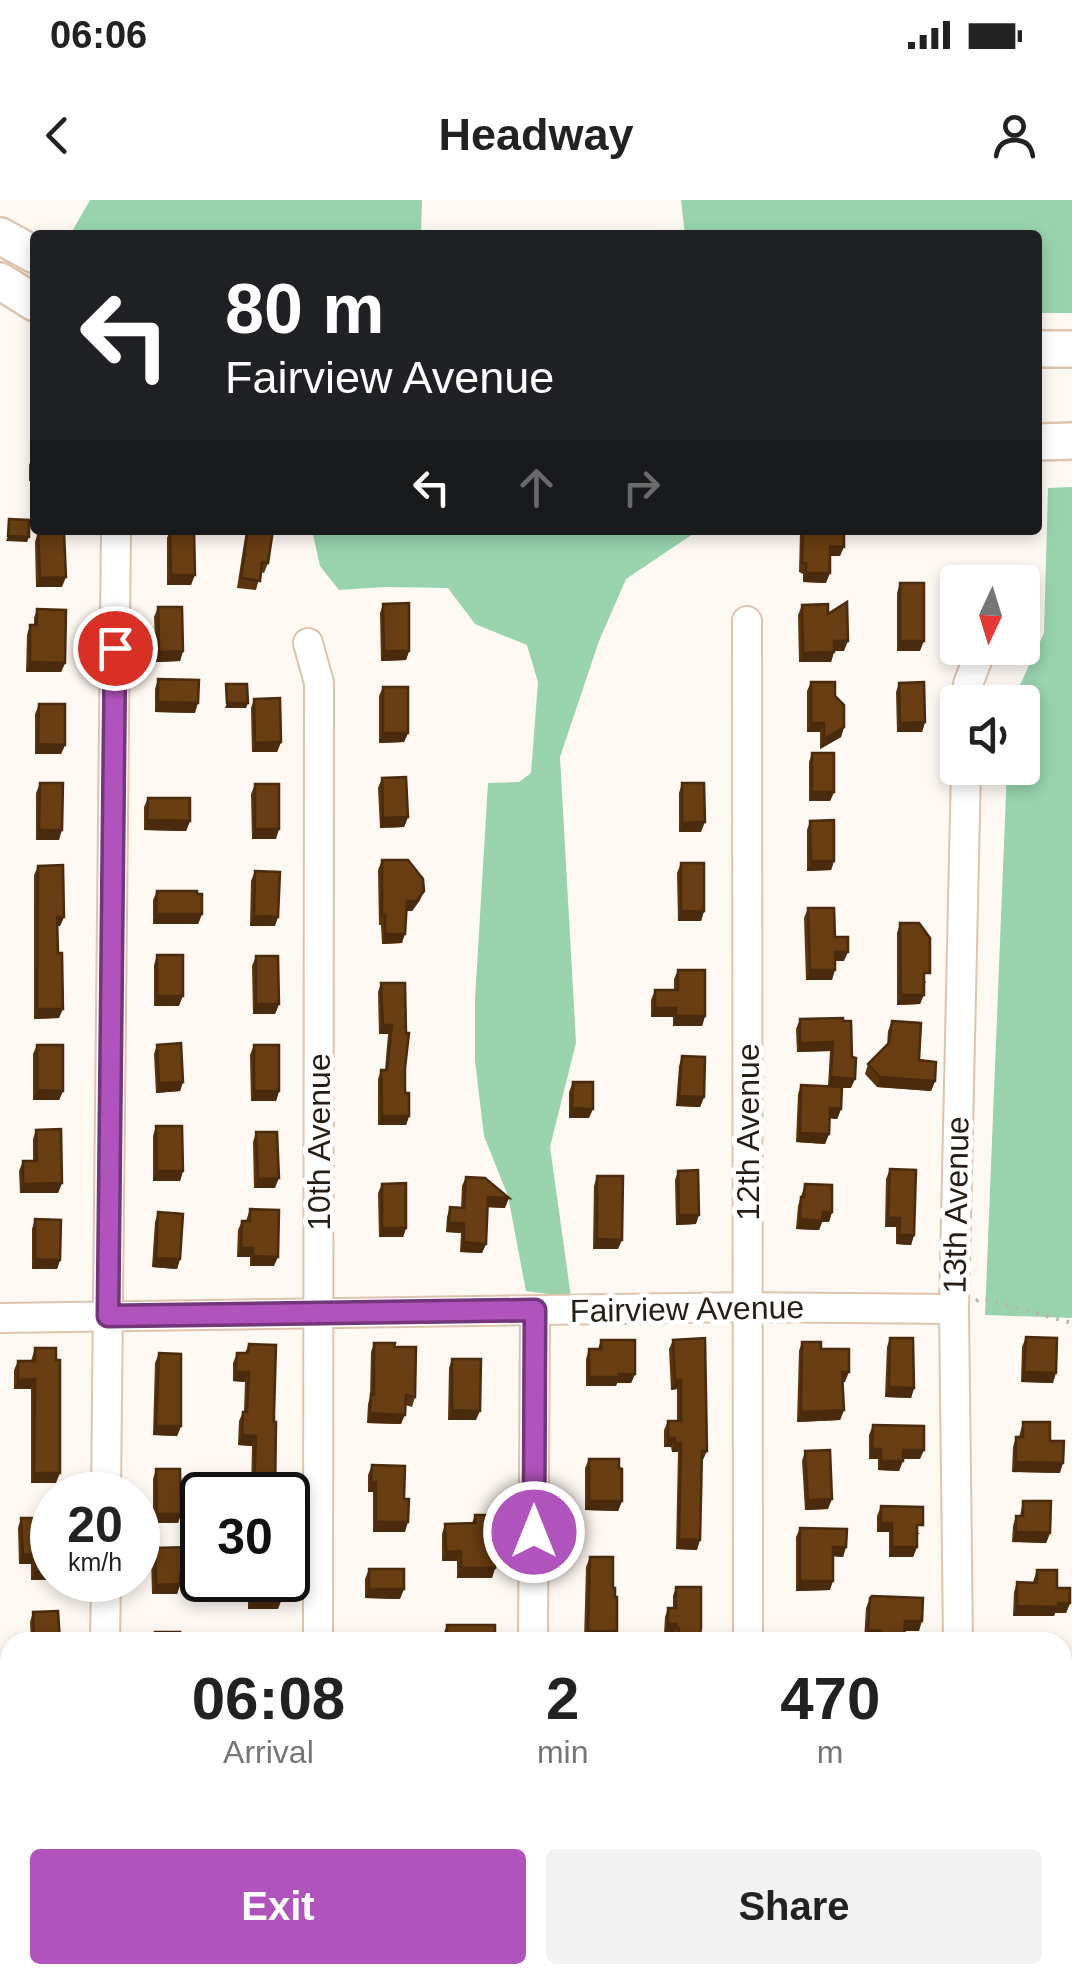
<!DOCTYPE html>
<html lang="en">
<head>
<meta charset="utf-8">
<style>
	:root { --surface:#fff; --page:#f2f2f2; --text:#222; --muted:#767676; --accent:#b153bc }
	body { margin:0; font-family:Arial,sans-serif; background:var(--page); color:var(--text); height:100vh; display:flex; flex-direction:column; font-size:38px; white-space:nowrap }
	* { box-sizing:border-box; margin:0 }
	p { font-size:32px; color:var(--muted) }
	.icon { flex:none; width:55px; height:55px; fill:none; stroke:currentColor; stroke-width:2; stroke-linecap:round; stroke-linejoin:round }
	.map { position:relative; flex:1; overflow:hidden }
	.details { position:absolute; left:0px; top:1432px; width:1072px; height:352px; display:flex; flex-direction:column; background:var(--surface); border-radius:30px 30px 0 0; box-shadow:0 5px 15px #0003 }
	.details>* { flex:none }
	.top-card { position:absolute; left:30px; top:30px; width:1012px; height:305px; border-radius:10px; box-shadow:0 5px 15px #0003; background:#202124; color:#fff; overflow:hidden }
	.needle { width:65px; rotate:184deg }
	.fabs { position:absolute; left:940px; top:365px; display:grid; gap:20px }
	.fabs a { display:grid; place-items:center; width:100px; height:100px; border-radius:10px; background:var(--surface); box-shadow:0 5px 15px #0003; font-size:50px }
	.speed { position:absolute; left:30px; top:1272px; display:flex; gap:20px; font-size:50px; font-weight:700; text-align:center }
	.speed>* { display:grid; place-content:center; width:130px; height:130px; border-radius:50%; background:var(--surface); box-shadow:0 5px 15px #0003; line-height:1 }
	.speed small { font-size:25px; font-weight:400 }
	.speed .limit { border:5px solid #111; border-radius:15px; background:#fff; color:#111 }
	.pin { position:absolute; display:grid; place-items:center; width:85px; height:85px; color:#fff; margin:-42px; border:5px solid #fff; border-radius:50%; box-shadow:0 2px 10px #0007 }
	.me { position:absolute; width:110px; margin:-55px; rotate:0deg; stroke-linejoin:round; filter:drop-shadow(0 0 8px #0008) }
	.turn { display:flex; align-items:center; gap:35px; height:210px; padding:0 30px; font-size:45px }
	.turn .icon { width:130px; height:130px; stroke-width:2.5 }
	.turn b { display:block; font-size:70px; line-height:85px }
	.lanes { display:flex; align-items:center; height:95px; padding:0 30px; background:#0003; justify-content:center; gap:50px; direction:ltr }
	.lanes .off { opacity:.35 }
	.eta { display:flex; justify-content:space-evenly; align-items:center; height:170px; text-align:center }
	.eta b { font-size:60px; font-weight:600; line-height:70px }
	.button { display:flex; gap:20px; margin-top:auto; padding:20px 30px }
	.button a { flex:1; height:115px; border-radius:10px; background:var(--accent); color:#fff; font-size:40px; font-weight:600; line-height:115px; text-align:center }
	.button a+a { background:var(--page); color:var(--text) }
	.status { display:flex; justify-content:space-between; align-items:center; height:70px; padding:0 50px; background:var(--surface); direction:ltr }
	.status svg { height:28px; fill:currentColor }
	header { display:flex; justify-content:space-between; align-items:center; height:130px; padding:0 30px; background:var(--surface); font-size:45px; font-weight:600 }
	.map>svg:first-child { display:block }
	.forest { fill:#98d3ac }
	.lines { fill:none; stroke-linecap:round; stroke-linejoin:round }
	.minor-casing { stroke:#dec4ad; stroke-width:32 }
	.major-casing { stroke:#dec4ad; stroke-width:40 }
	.path { stroke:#bab3ad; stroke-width:4; stroke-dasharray:2.5 8; stroke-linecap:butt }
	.minor { stroke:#fff; stroke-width:28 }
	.major { stroke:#fff; stroke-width:35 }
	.wall { fill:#5a350f }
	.shaded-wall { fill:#4a2b0d }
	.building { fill:#693e12; stroke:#4a2b0d; stroke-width:2.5 }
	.route-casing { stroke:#73367a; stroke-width:25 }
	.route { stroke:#b153bc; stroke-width:18 }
	.labels { text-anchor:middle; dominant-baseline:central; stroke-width:10; stroke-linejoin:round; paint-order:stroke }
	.street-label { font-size:32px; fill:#271e15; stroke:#fff }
</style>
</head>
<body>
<div class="status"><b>06:06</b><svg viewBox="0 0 49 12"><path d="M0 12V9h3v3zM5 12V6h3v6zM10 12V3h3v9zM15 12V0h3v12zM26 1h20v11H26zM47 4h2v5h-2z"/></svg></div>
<header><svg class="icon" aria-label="back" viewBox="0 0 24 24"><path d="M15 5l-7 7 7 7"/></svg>Headway<svg class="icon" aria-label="person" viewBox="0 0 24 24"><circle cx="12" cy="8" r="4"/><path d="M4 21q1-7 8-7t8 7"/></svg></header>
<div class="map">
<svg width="1072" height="1783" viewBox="0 0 1072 1783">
	<rect width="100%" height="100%" fill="#fef8f3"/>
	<!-- forest -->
	<g class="forest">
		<polygon points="90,0 422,0 421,35 70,35"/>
		<polygon points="681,0 1072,0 1072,113 1038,113 1038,35 685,35"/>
		<polygon points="1072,287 1072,1118 985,1115 1007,568 1022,568 1022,502 1012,502 1044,433 1048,288"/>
		<polygon points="312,330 699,330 626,379 599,441 560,557 576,843 550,947 571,1097 526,1091 508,996 484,936 475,861 475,799 488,583 519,582 531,573 538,482 527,445 475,424 448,388 385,387 339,390 320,366"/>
	</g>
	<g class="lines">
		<defs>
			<g id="minor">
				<polyline points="747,421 748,1442"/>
				<polyline points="308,443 319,483 319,497 318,1442"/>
				<polyline points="967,502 968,484 982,448"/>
				<polyline points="0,1118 748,1107 954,1109"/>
				<polyline points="106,1295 116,330"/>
				<polyline points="105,1442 106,1380"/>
				<polyline points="533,1442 535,1111"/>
				<polyline points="958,1442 954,1109 966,568"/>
				<polyline points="749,1775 749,1783"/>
				<polyline points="961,1775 962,1783"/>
				<polyline points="103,1783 103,1775"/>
				<polyline points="316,1783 316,1775"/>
			</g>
			<g id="major">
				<polyline points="0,36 35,55"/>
				<polyline points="0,81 35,103"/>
				<polyline points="1038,149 1072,149"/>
				<polyline points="1038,242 1072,241"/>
			</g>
		</defs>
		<!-- minor casing -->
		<use href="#minor" class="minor-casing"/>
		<!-- major casing -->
		<use href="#major" class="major-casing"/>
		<!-- path -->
		<polyline class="path" points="976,1101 981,1098 1072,1123"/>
		<!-- minor -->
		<use href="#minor" class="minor"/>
		<!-- major -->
		<use href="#major" class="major"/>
	</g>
	<!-- wall -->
	<g class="wall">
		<polygon points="33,256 35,281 29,281 29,265"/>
		<polygon points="170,330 194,330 191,385 167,385 167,338"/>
		<polygon points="246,330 273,330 268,363 264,373 261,372 256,390 237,388"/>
		<polygon points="800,330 844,330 840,356 830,356 826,383 803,382 803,374 799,372"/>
		<polygon points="38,332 62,387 36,387 35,342"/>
		<polygon points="900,383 920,451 897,451 897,393"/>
		<polygon points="383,404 409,451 406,460 381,461 380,413"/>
		<polygon points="802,405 828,414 844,451 834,451 831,462 799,462 798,415"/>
		<polygon points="158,407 183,451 180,461 156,462 154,417"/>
		<polygon points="37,409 65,463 61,472 26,472 27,435 30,425 34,425 34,418"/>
		<polygon points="158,479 195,513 155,512 155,489"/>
		<polygon points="811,482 835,496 844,527 841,537 820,549 820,532 807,532 807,491"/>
		<polygon points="899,483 925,522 922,532 897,532 896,492"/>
		<polygon points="383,487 408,533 404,542 379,543 379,496"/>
		<polygon points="254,499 281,542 277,552 252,552 251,508"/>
		<polygon points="39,504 65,545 61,554 35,554 35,514"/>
		<polygon points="812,553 834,592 830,601 809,601 809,562"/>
		<polygon points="382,578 408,617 404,627 380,628 378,588"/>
		<polygon points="40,583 59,640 36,640 36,593"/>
		<polygon points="682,583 701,632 679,632 679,593"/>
		<polygon points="255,584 276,639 252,639 251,594"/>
		<polygon points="148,598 190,621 186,631 144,630 144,607"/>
		<polygon points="810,621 834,661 831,670 807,671 807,630"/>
		<polygon points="382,660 420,700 412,711 406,711 402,743 382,744 381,725 379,725 378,670"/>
		<polygon points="681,663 704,711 701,721 678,721 677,673"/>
		<polygon points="38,666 64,717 60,726 57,726 59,818 34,819 34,675"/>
		<polygon points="255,671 275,726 250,726 251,681"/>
		<polygon points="157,691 197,694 202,714 198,724 153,724 153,700"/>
		<polygon points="808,708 835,737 844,761 835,761 832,780 806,780 804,718"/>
		<polygon points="900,723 926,783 924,783 920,804 897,805 897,733"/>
		<polygon points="157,755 179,806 154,806 154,765"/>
		<polygon points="256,756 279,804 275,814 253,814 252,766"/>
		<polygon points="678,770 705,816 702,826 673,826 673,817 651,817 651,800 655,790 674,790 674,779"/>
		<polygon points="381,783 405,868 405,893 409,916 406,925 378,925 378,879 381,870 385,870 388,834 379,834 378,792"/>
		<polygon points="843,818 851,888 842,888 841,909 837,919 830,918 829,934 825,944 796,942 798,894 801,885 828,886 830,851 797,852 796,829 800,819"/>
		<polygon points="892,821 935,881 931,891 877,887 865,874 868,864 887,846 888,831"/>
		<polygon points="37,845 63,891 59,900 33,900 33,854"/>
		<polygon points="157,845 183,882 180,891 156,893 154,854"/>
		<polygon points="254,845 279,891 276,901 251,901 250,855"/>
		<polygon points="682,856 704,897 700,907 676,906 679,866"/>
		<polygon points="573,882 589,918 569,918 569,892"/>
		<polygon points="156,926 183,971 180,981 153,981 153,936"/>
		<polygon points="36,930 62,983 58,993 20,993 19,971 23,961 33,961 33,939"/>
		<polygon points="256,932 275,988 254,988 253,942"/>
		<polygon points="890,969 914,1035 911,1045 896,1044 896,1027 885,1027 886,979"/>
		<polygon points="678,971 696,1024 676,1025 675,980"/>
		<polygon points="597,976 618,1049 593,1049 594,986"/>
		<polygon points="466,977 505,1008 487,1007 486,1044 482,1053 460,1052 461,1033 446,1032 447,1017 450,1007 461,1008 462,986"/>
		<polygon points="382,984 406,1028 403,1037 379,1037 378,993"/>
		<polygon points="805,984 832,1012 829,1022 822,1022 819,1030 796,1029 798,1006"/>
		<polygon points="250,1009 274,1066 250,1066 250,1057 237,1057 238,1030 242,1021 246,1021"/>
		<polygon points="158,1012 180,1059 177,1069 152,1067 155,1022"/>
		<polygon points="35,1019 60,1060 57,1069 32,1069 32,1029"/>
		<polygon points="1026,1137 1053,1183 1021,1182 1022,1147"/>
		<polygon points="890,1138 914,1188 911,1198 885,1197 887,1147"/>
		<polygon points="601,1140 635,1174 631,1183 617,1183 616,1186 586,1186 586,1159 589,1149 598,1149"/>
		<polygon points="673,1140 707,1251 703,1260 702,1260 697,1350 676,1349 678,1252 672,1252 671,1247 664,1247 664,1230 668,1221 677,1221 677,1189 671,1190 669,1149"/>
		<polygon points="802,1142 821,1149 845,1182 842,1182 844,1210 840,1220 797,1222 799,1151"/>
		<polygon points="374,1143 394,1147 415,1197 412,1207 405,1205 401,1224 367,1223 368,1204 370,1197 371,1152"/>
		<polygon points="249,1144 274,1213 275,1295 251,1295 252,1246 238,1245 239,1221 243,1212 244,1212 245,1182 233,1181 233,1163 237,1153 245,1153"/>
		<polygon points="35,1148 56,1283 31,1283 31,1189 14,1189 14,1170 18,1161 31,1161"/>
		<polygon points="159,1153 181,1226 177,1236 153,1235 155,1163"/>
		<polygon points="452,1159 476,1220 448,1220 449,1168"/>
		<polygon points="1023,1222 1050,1241 1060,1273 1012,1272 1013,1247 1016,1237 1019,1237"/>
		<polygon points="873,1225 920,1259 903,1259 899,1271 878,1270 878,1259 869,1259 869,1235"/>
		<polygon points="805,1251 828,1309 805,1310 802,1261"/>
		<polygon points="589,1259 619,1268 622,1301 618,1311 585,1310 585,1268"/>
		<polygon points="372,1265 405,1332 373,1332 373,1292 368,1292 368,1275"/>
		<polygon points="156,1269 181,1314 178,1323 153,1323 153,1279"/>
		<polygon points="1023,1301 1050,1333 1046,1343 1012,1342 1013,1326 1016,1316 1020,1316"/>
		<polygon points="881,1306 920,1334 917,1334 917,1347 913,1357 889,1357 889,1332 877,1332 877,1316"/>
		<polygon points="475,1315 495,1368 492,1378 457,1378 457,1361 442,1361 442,1334 445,1324 472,1323"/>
		<polygon points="21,1318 52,1325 52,1380 31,1380 31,1364 19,1364 18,1328"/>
		<polygon points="800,1328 846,1347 843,1357 833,1356 830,1390 796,1391 796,1337"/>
		<polygon points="155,1348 186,1384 180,1385 177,1394 152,1394 151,1358"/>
		<polygon points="590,1357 614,1441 584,1441 586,1367"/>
		<polygon points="369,1369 400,1399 365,1398 365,1379"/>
		<polygon points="1037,1370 1057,1388 1070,1403 1066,1413 1055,1413 1054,1416 1013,1416 1014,1392 1017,1382 1033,1382"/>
		<polygon points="248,1380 282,1380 278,1409 248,1409"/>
		<polygon points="676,1387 699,1442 676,1442 676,1437 673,1437 673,1434 664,1434 665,1417 668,1408 673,1408 673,1396"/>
		<polygon points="870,1398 919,1431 905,1431 904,1442 877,1442 877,1441 864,1440 866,1408"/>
		<polygon points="33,1412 60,1442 31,1442 30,1422"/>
		<polygon points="447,1425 495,1442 443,1442 443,1435"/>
	</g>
	<!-- shaded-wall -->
	<g class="shaded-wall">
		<polygon points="32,271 35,271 35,281 29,281"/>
		<polygon points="8,336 29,337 27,342 6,341"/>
		<polygon points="830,346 844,347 840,356 827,356"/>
		<polygon points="806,373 830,373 826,383 803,382"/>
		<polygon points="171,375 195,375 191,385 167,385"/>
		<polygon points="66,377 62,387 36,387 40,378"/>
		<polygon points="834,441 848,441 844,451 831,451"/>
		<polygon points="900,441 924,441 920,451 897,451"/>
		<polygon points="183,451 180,461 156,462 159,452"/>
		<polygon points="384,451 409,451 406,460 381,461"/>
		<polygon points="834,452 831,462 799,462 803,453"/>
		<polygon points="30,462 65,463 61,472 26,472"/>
		<polygon points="158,502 198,503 195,513 155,512"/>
		<polygon points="227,503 248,503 246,508 225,508"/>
		<polygon points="925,522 922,532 897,532 900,523"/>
		<polygon points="811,523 824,523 820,532 807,532"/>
		<polygon points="844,527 841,537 820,549 824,539"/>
		<polygon points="383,533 408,533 404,542 379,543"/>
		<polygon points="281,542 277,552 252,552 255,543"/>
		<polygon points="38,544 65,545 61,554 35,554"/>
		<polygon points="812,592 834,592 830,601 809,601"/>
		<polygon points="408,617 404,627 380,628 383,618"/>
		<polygon points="147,620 190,621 186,631 144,630"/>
		<polygon points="705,622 701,632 679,632 682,623"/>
		<polygon points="255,629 279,629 276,639 252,639"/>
		<polygon points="39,630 62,630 59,640 36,640"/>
		<polygon points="811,661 834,661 831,670 807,671"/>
		<polygon points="424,691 420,700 412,711 403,711 407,701"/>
		<polygon points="681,711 704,711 701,721 678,721"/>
		<polygon points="156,714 202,714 198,724 153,724"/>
		<polygon points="254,716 278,717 275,726 250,726"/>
		<polygon points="57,717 64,717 60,726 53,727"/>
		<polygon points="385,734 405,734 402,743 382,744"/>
		<polygon points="835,752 848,752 844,761 831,761"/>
		<polygon points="810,770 835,770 832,780 806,780"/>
		<polygon points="901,795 924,795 920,804 897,805"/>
		<polygon points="157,796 183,796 179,806 154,806"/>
		<polygon points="256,804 279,804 275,814 253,814"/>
		<polygon points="655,808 676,808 673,817 651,817"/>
		<polygon points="37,809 63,809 59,818 34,819"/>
		<polygon points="676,816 705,816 702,826 673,826"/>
		<polygon points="383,825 392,825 388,834 379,834"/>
		<polygon points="833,842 830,851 797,852 800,843"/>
		<polygon points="831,877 855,879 851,888 828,887"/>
		<polygon points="880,877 935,881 931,891 877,887"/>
		<polygon points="183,882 180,891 156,893 159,883"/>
		<polygon points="37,890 63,891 59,900 33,900"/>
		<polygon points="254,891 279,891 276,901 251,901"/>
		<polygon points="679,896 704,897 700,907 676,906"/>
		<polygon points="572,908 593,909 589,918 569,918"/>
		<polygon points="830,908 841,909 837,919 826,918"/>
		<polygon points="382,916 409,916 406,925 378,925"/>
		<polygon points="800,933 829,934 825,944 796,942"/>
		<polygon points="157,971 183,971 180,981 153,981"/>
		<polygon points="279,978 275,988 254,988 258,979"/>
		<polygon points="62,983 58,993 20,993 23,984"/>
		<polygon points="488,997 509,998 505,1008 484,1007"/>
		<polygon points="823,1012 832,1012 829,1022 822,1022 819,1030 796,1029 800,1019"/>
		<polygon points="679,1015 699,1015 696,1024 676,1025"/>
		<polygon points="888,1018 900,1018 896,1027 885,1027"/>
		<polygon points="449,1023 464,1023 461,1033 446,1032"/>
		<polygon points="382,1028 406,1028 403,1037 379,1037"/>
		<polygon points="899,1035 914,1035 911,1045 896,1044"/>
		<polygon points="597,1039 622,1040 618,1049 593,1049"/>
		<polygon points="464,1042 486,1044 482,1053 460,1052"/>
		<polygon points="241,1048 253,1048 250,1057 237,1057"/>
		<polygon points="253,1056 278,1057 274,1066 250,1066"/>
		<polygon points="156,1058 180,1059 177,1069 152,1067"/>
		<polygon points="35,1059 60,1060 57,1069 32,1069"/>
		<polygon points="236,1172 249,1172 245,1182 233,1181"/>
		<polygon points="842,1172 849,1172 845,1182 838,1182"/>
		<polygon points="1024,1172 1056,1173 1053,1183 1021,1182"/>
		<polygon points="619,1174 635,1174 631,1183 617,1183 616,1186 586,1186 589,1177"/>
		<polygon points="35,1179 31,1189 14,1189 18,1180"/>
		<polygon points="675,1180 681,1180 677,1189 671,1190"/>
		<polygon points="889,1187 914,1188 911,1198 885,1197"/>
		<polygon points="452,1210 480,1211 476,1220 448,1220"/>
		<polygon points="844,1210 840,1220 797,1222 801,1212"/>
		<polygon points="370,1213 405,1215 401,1224 367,1223"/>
		<polygon points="156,1226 181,1226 177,1236 153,1235"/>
		<polygon points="242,1235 256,1236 252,1246 238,1245"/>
		<polygon points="668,1238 675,1238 671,1247 664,1247"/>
		<polygon points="675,1243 681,1243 678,1252 672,1252"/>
		<polygon points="872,1249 881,1249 878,1259 869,1259"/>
		<polygon points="903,1250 924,1250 920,1259 899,1259"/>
		<polygon points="881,1261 903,1261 899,1271 878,1270"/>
		<polygon points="1016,1262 1063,1263 1060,1273 1012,1272"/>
		<polygon points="34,1273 60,1273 56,1283 31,1283"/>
		<polygon points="371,1282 376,1282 373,1292 368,1292"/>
		<polygon points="832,1299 828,1309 805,1310 808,1300"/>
		<polygon points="589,1301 622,1301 618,1311 585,1310"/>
		<polygon points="157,1314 181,1314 178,1323 153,1323"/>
		<polygon points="376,1322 408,1322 405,1332 373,1332"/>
		<polygon points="881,1323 892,1323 889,1332 877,1332"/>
		<polygon points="1016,1332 1050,1333 1046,1343 1012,1342"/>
		<polygon points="679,1339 700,1340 697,1350 676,1349"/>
		<polygon points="833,1347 846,1347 843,1357 830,1356"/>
		<polygon points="892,1347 917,1347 913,1357 889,1357"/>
		<polygon points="461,1351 457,1361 442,1361 446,1352"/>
		<polygon points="35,1354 31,1364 19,1364 23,1355"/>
		<polygon points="461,1368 495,1368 492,1378 457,1378"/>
		<polygon points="52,1370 52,1380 31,1380 35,1371"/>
		<polygon points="180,1375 190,1375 186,1384 180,1385 177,1394 152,1394 156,1385"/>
		<polygon points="800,1381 833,1381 830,1390 796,1391"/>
		<polygon points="369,1389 404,1389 400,1399 365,1398"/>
		<polygon points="251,1399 282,1399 278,1409 248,1409"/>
		<polygon points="1070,1403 1066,1413 1055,1413 1054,1416 1013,1416 1017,1406"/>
		<polygon points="905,1421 922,1421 919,1431 902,1431"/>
		<polygon points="668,1424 676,1424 673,1434 664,1434"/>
		<polygon points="868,1430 881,1431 877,1441 864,1440"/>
		<polygon points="588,1431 617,1431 614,1441 584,1441"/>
		<polygon points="3,1760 10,1760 10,1764 1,1765"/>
	</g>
	<!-- building -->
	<g class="building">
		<polygon points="33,256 35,256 35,271 32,271"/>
		<polygon points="9,319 29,320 29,337 8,336"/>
		<polygon points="170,330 194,330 195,375 171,375"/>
		<polygon points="248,330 273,330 268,363 262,362 260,381 241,378"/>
		<polygon points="803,330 844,330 844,347 830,346 830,373 806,373 806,364 802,363"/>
		<polygon points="38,332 64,332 66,377 40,378"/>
		<rect x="900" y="383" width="24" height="58"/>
		<polygon points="847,402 848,441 834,441 834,452 803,453 802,405 828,404 828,414"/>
		<polygon points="409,403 409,451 384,451 383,404"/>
		<polygon points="158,407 182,407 183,451 159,452"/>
		<polygon points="37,409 66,410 65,463 30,462 30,425 37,425"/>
		<polygon points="158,479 199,480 198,503 158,502"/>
		<polygon points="811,482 835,482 835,496 844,505 844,527 824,539 824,523 811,523"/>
		<polygon points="924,482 925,522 900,523 899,483"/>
		<polygon points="226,484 247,484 248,503 227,503"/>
		<rect x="383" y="487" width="25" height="46"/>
		<polygon points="280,498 281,542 255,543 254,499"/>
		<polygon points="39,504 65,504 65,545 38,544"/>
		<rect x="812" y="553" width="22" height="39"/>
		<polygon points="406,577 408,617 383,618 382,578"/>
		<polygon points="40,583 63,583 62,630 39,630"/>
		<polygon points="682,583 704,583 705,622 682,623"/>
		<rect x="255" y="584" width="24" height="45"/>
		<polygon points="148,598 190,598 190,621 147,620"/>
		<polygon points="834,620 834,661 811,661 810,621"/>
		<polygon points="382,660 408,660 423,679 424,691 416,701 407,701 405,734 385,734 385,715 382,715"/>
		<rect x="681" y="663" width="23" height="48"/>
		<polygon points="63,665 64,717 57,717 58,753 62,753 63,809 37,809 38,666"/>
		<polygon points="255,671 280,672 278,717 254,716"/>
		<polygon points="157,691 197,691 197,694 202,694 202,714 156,714"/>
		<polygon points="808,708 834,708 835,737 848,737 848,752 835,752 835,770 810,770"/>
		<polygon points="900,723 919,723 930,738 930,773 924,773 924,795 901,795"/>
		<rect x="157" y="755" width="26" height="41"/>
		<polygon points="256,756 278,756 279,804 256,804"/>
		<polygon points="678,770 705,770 705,816 676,816 676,808 655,808 655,790 678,790"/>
		<polygon points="381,783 405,783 406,833 409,833 405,868 405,893 409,893 409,916 382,916 381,870 387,870 392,825 383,825"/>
		<polygon points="843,818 843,821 851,821 852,857 856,858 855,879 831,877 833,842 800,843 800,819"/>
		<polygon points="892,821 921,823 919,860 936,862 935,881 880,877 868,864 889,843"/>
		<polygon points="181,843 183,882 159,883 157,845"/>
		<polygon points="37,845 63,845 63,891 37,890"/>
		<rect x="254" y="845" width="25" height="46"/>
		<polygon points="682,856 705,857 704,897 679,896"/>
		<polygon points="573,882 593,882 593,909 572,908"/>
		<polygon points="801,885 842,887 841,909 830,908 829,934 800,933"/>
		<polygon points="156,926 182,926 183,971 157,971"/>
		<polygon points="61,929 62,983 23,984 23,961 37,961 36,930"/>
		<polygon points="256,932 277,932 279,978 258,979"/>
		<polygon points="890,969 916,970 914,1035 899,1035 900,1018 888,1018"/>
		<polygon points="698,970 699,1015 679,1015 678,971"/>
		<polygon points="597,976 623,976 622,1040 597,1039"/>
		<polygon points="466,977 485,978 509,998 488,997 486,1044 464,1042 464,1023 449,1023 450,1007 464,1008"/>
		<polygon points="406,983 406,1028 382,1028 382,984"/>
		<polygon points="805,984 832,985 832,1012 823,1012 822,1021 800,1019 801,997 804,997"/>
		<polygon points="250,1009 279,1010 278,1057 253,1056 253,1048 241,1048 242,1021 250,1021"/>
		<polygon points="158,1012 183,1014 180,1059 156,1058"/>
		<polygon points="35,1019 61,1020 60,1060 35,1059"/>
		<polygon points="1026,1137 1057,1138 1056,1173 1024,1172"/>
		<polygon points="705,1138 707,1251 702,1251 700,1340 679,1339 681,1243 675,1243 675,1238 668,1238 668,1221 681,1221 681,1180 675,1180 673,1140"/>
		<polygon points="890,1138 913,1138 914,1188 889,1187"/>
		<polygon points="601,1140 635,1140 635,1174 619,1174 619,1177 589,1177 589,1149 601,1149"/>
		<polygon points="802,1142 821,1142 821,1149 849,1149 849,1172 842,1172 844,1210 801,1212"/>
		<polygon points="374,1143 395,1143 394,1147 416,1147 415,1197 406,1195 405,1215 370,1213 371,1194 374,1195"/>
		<polygon points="249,1144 276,1145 274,1213 274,1222 276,1222 275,1295 257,1295 257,1290 254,1290 256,1236 242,1235 243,1212 247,1212 249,1172 236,1172 237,1153 248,1153"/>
		<polygon points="35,1148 56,1148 56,1160 60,1160 60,1273 34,1273 35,1179 18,1180 18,1161 35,1161"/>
		<polygon points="159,1153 181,1154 181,1226 156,1226"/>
		<polygon points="452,1159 481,1159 480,1211 452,1210"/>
		<polygon points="1023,1222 1050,1222 1050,1241 1064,1241 1063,1263 1016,1262 1016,1237 1023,1237"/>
		<polygon points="873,1225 924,1226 924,1250 903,1250 903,1261 881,1261 881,1249 872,1249"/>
		<polygon points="830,1250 832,1299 808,1300 805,1251"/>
		<polygon points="589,1259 619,1259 619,1268 622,1269 622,1301 589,1301"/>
		<polygon points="372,1265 405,1266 404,1299 409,1299 408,1322 376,1322 376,1282 371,1282"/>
		<polygon points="156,1269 180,1269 181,1314 157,1314"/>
		<polygon points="1023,1301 1051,1301 1050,1333 1016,1332 1016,1316 1023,1316"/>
		<polygon points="881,1306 923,1307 923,1325 917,1325 917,1347 892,1347 892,1323 881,1323"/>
		<polygon points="475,1315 495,1315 495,1368 461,1368 461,1351 446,1352 445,1324 475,1323"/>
		<polygon points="21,1318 48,1318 49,1325 52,1325 52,1370 35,1371 35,1354 23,1355"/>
		<polygon points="800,1328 847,1329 846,1347 833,1347 833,1381 800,1381"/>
		<polygon points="189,1347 190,1375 180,1375 180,1384 156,1385 155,1348"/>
		<polygon points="590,1357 613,1357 613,1388 615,1388 615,1397 617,1397 617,1431 588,1431"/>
		<rect x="369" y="1369" width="35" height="20"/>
		<polygon points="1037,1370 1057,1370 1057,1388 1070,1388 1070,1403 1058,1403 1058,1407 1017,1406 1017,1382 1037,1383"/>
		<rect x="251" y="1380" width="31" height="19"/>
		<polygon points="676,1387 701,1387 701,1428 699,1442 678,1442 679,1428 676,1428 676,1424 668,1424 668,1408 676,1408"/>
		<polygon points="872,1396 923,1398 922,1421 905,1421 904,1442 880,1442 881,1431 868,1430 870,1398"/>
		<polygon points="58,1411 60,1442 34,1442 33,1412"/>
		<rect x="447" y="1425" width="48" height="17"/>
		<rect x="155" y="1432" width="25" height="10"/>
		<polygon points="1022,1434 1047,1435 1047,1442 1022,1442"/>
		<polygon points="10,1741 10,1760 3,1760 2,1742"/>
		<rect x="32" y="1775" width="26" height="8"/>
		<polygon points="398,1775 398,1783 373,1783 372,1777"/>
		<rect x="804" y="1775" width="24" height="8"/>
		<polygon points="1032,1775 1055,1775 1056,1783 1032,1783"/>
		<rect x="253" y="1776" width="19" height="7"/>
		<rect x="154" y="1781" width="25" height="2"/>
	</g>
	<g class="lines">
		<defs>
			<polyline id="route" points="115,448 108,1116 535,1110 534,1332"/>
		</defs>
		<!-- route casing -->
		<use href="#route" class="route-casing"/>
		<!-- route -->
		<use href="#route" class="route"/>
	</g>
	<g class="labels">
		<!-- street labels -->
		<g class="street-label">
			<text transform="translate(748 932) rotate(-90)">12th Avenue</text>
			<text transform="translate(319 942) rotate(-90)">10th Avenue</text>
			<text transform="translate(956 1005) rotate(-89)">13th Avenue</text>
			<text transform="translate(687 1109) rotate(-1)">Fairview Avenue</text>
		</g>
	</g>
</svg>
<div class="fabs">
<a><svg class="needle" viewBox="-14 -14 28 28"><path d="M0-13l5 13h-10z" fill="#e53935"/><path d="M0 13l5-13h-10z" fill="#767676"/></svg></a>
<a><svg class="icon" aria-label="sound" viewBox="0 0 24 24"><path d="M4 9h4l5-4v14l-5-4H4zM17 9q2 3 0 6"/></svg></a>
</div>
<div class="speed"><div>20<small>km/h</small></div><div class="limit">30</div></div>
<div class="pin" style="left:115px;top:448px;background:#d93025"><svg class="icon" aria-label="arrive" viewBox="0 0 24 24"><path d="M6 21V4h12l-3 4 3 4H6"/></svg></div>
<svg class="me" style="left:534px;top:1332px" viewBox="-20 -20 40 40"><circle r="17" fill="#b153bc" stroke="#fff" stroke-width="3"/><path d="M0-11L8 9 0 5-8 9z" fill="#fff"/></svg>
<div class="top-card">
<div class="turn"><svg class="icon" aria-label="left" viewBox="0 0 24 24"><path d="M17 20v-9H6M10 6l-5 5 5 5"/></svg><div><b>80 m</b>Fairview Avenue</div></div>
<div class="lanes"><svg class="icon" aria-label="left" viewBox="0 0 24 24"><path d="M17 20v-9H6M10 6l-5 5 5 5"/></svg><svg class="icon off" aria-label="ahead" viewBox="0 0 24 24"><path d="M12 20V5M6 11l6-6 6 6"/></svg><svg class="icon off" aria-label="right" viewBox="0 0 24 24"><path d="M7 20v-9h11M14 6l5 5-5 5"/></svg></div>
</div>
<section class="details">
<div class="eta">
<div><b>06:08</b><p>Arrival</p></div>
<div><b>2</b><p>min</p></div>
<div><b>470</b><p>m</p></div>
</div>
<div class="button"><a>Exit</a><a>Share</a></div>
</section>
</div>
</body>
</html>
